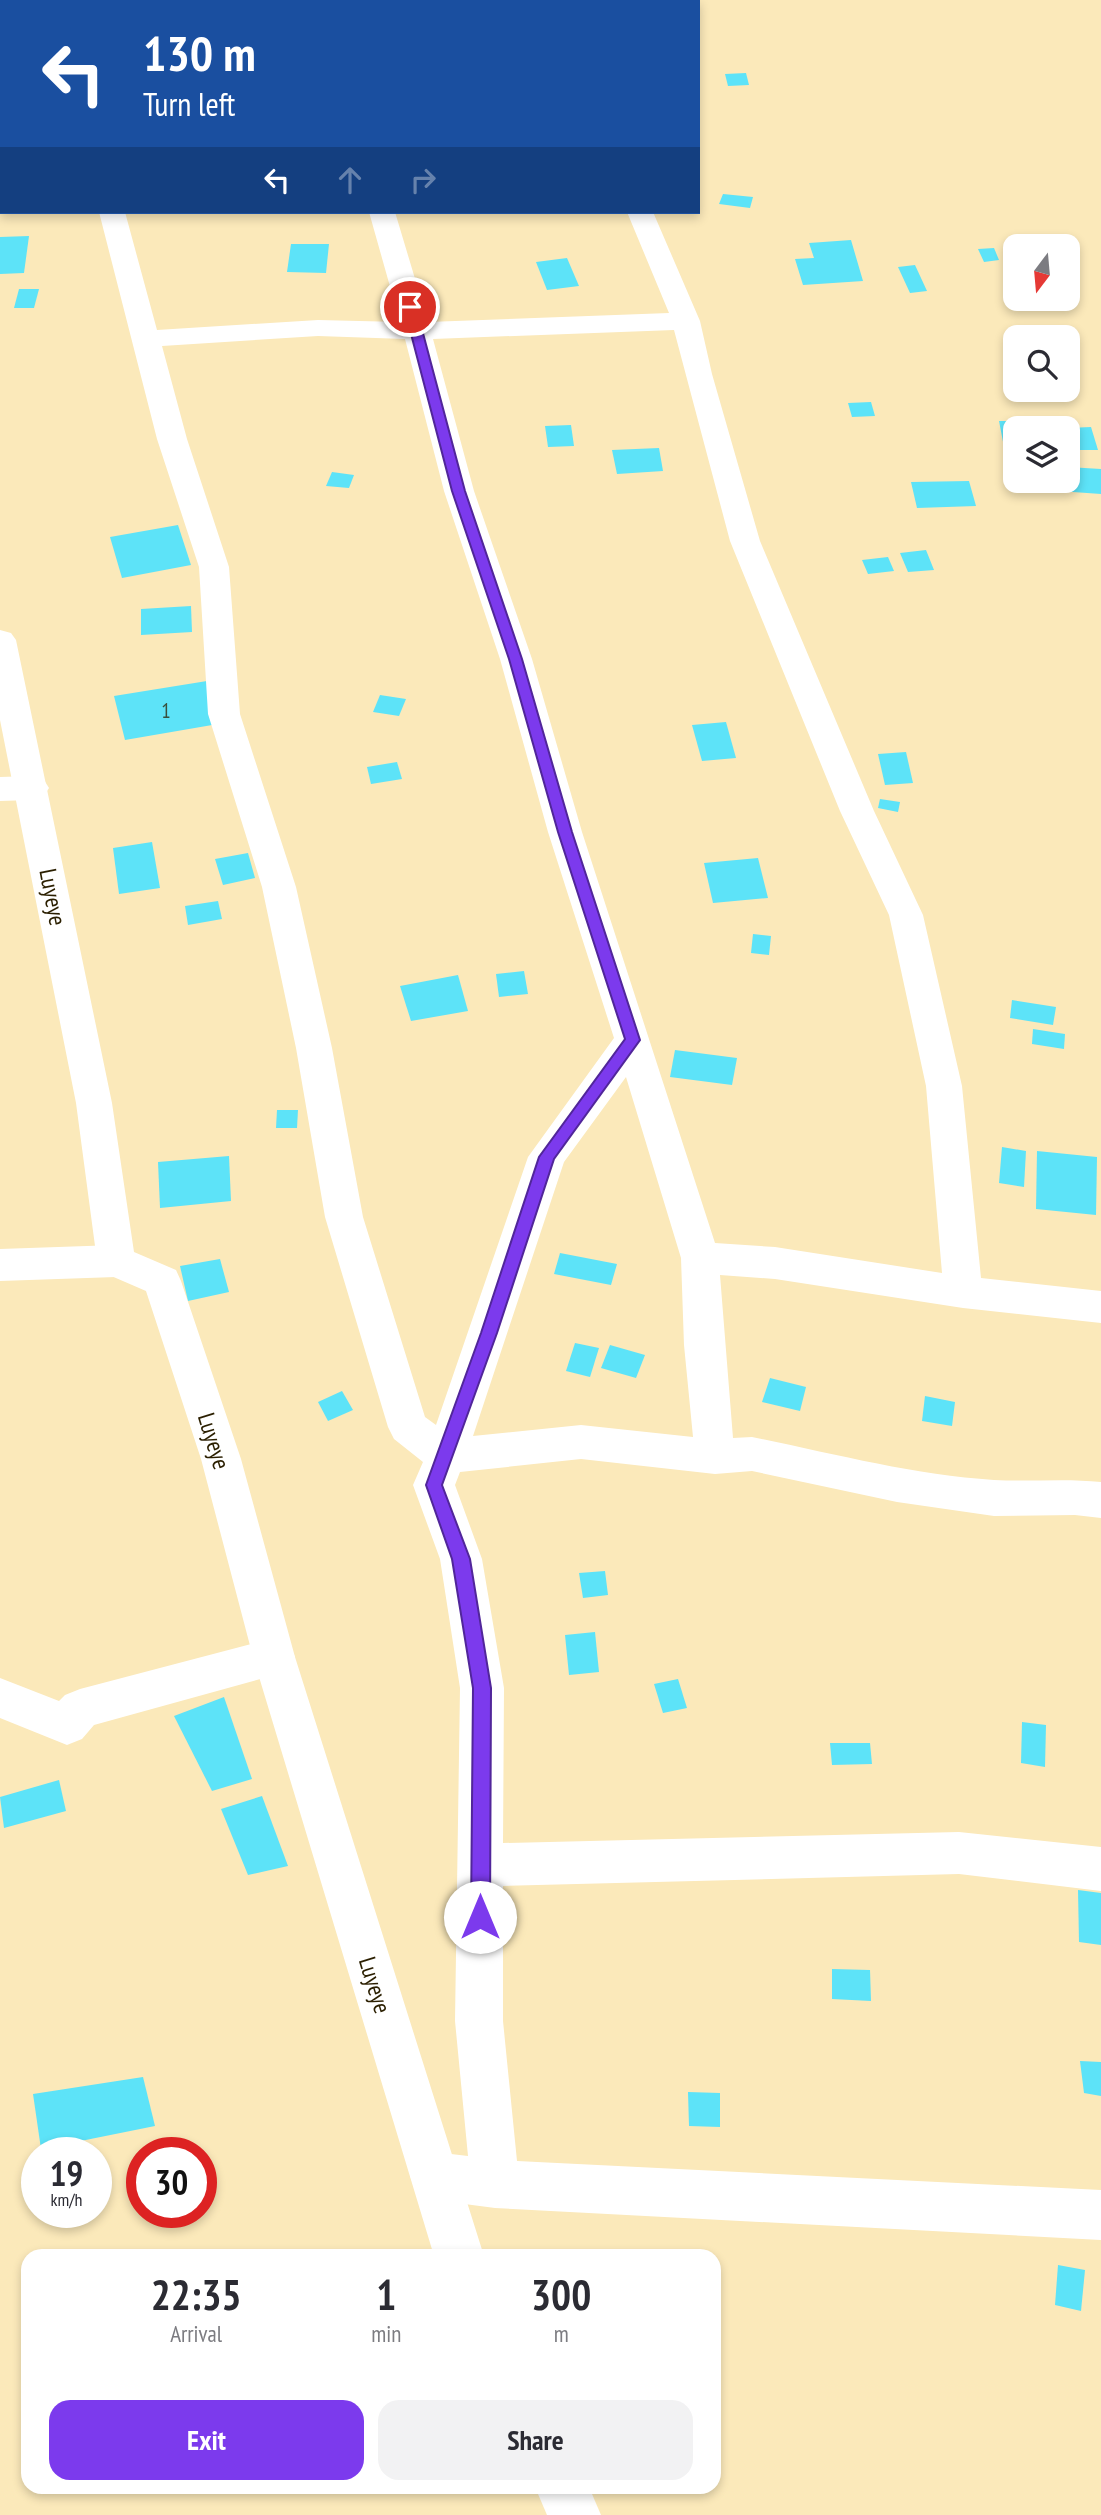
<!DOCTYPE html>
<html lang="en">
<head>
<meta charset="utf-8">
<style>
	:root { --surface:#fff; --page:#f2f2f3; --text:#2b2b33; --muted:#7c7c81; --accent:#7c3aed }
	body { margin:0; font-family:"PT Sans Narrow",sans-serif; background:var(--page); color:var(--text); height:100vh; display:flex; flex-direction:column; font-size:26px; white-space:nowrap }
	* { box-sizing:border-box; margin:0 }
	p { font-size:23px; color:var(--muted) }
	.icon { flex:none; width:38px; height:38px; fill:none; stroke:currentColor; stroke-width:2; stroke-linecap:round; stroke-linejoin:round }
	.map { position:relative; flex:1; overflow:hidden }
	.details { position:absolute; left:21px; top:2249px; width:700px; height:245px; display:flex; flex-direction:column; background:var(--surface); border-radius:21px; box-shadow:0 4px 10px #0003 }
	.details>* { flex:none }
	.guide { position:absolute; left:0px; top:0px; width:700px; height:214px; box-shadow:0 4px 10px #0003; background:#1a4fa0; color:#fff; overflow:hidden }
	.needle { width:46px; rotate:196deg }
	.fabs { position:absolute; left:1003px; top:234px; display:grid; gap:14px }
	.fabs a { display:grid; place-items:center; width:77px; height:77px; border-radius:14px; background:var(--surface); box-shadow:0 4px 10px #0003; font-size:35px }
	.speed { position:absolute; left:21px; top:2137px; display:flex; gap:14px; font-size:35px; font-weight:700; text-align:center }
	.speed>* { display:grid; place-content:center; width:91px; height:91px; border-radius:50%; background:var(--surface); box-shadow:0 4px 10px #0003; line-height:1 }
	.speed small { font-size:18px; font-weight:400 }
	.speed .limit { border:10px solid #d22; background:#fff; color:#111 }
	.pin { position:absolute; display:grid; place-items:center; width:60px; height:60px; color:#fff; margin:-30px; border:4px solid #fff; border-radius:50%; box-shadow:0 2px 7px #0007 }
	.me { position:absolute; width:77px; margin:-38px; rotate:0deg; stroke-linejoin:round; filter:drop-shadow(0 0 5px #0008) }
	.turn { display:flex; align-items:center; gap:24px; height:147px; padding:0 28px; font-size:32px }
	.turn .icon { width:91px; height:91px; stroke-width:2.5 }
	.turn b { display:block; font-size:49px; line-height:60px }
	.lanes { display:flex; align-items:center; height:66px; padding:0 28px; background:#0003; justify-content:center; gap:35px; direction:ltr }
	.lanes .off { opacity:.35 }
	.eta { display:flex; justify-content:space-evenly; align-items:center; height:119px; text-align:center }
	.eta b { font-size:42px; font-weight:600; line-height:49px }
	.cta { display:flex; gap:14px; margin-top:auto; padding:14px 28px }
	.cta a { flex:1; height:80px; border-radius:21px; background:var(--accent); color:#fff; font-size:28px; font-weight:600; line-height:80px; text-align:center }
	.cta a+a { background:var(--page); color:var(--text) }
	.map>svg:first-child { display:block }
	.building { fill:#5de3f8 }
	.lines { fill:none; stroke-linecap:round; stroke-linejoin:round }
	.street { fill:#fff; fill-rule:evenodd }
	.secondary { fill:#fff; fill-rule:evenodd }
	.route { fill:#7c3aed; stroke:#51269a; stroke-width:2 }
	.labels { text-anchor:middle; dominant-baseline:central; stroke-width:5; stroke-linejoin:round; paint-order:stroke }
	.number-label { font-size:21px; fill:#38503e }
	.street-label { font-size:24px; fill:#2b1f00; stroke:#fff }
</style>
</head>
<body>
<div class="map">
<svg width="1101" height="2515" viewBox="0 0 1101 2515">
	<rect width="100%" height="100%" fill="#fbe9ba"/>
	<!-- building -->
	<g class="building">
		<polygon points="746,73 749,85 728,86 725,74"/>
		<polygon points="723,194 753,197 750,208 719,204"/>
		<polygon points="29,236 24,273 0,274 0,237"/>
		<polygon points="851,240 863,281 803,285 795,259 814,258 809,243"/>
		<polygon points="291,244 329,244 326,273 287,272"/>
		<polygon points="994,248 999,260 984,262 978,249"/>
		<polygon points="567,258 579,286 547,290 536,262"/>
		<polygon points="915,265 927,291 910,293 898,267"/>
		<polygon points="19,289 39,289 34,308 14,308"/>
		<polygon points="871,402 875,416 852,417 848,403"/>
		<polygon points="999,421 1025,421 1027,429 1015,429 1015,447 1004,447"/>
		<polygon points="571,425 574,446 548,447 545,426"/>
		<polygon points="1091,427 1098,450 1068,450 1068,428"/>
		<polygon points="659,448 663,471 617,474 612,450"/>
		<polygon points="1068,467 1101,469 1101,494 1059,491 1059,481 1068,481"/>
		<polygon points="332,472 354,475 349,488 326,486"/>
		<polygon points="969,481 976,506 917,508 911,482"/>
		<polygon points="178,525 191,565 122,578 110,537"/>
		<polygon points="926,550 934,570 908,572 900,553"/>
		<polygon points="888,557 894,571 868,574 862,560"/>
		<polygon points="191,606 192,632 141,635 141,609"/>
		<polygon points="207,681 218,724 125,740 114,696"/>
		<polygon points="380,695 406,699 399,716 373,712"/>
		<polygon points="726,722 736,758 702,761 692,725"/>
		<polygon points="906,752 913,783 885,785 878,754"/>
		<polygon points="397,762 402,779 371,784 367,767"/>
		<polygon points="880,799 900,802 898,812 878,808"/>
		<polygon points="152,842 160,888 119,894 113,848"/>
		<polygon points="248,853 255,878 223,885 215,859"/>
		<polygon points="758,858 768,898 713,903 704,863"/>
		<polygon points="218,901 222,919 188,925 185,906"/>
		<polygon points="753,934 771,936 769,955 751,953"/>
		<polygon points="524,971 528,994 499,997 496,974"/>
		<polygon points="458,975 468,1011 411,1021 400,986"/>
		<polygon points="1012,1000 1056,1007 1053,1025 1010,1018"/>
		<polygon points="1033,1029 1065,1034 1064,1049 1032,1044"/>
		<polygon points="675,1050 737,1058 732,1085 670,1077"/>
		<polygon points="277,1110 298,1110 297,1128 276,1128"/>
		<polygon points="1002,1147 1026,1151 1024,1187 999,1183"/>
		<polygon points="1037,1151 1097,1157 1096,1215 1036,1209"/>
		<polygon points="229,1156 231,1201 160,1208 158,1162"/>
		<polygon points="560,1253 617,1264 611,1285 554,1274"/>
		<polygon points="220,1259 229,1292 188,1301 180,1266"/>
		<polygon points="575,1343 599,1348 590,1377 566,1371"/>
		<polygon points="610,1345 645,1355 636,1378 601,1368"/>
		<polygon points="770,1378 806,1387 800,1411 762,1402"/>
		<polygon points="342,1391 353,1410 328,1421 318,1402"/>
		<polygon points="925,1396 955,1402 952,1426 922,1421"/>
		<polygon points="605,1571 608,1595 583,1598 579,1573"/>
		<polygon points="595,1632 599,1672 569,1675 565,1635"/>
		<polygon points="678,1679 687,1708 663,1713 654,1684"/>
		<polygon points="224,1697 252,1779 212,1791 174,1716"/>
		<polygon points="1022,1722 1046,1725 1045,1767 1021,1763"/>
		<polygon points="830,1743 870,1743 872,1764 832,1765"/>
		<polygon points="59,1780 66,1811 4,1828 0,1797"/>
		<polygon points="262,1796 288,1866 248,1875 221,1809"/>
		<polygon points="1078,1890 1101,1893 1101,1945 1079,1942"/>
		<polygon points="832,1969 870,1970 871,2001 832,1999"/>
		<polygon points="1080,2061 1101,2062 1101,2096 1084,2093"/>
		<polygon points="143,2077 155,2126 41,2149 33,2094"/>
		<polygon points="688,2092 720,2093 720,2127 689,2126"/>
		<polygon points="1058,2265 1085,2270 1081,2311 1055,2305"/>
	</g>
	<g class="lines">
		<!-- street -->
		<g class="street">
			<rect x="75" y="0" width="24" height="2"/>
			<rect x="542" y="0" width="24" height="2"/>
			<polygon points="605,0 647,0 604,2"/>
			<path d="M99 212H125L157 330 318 320 400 322 369 212H395L428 322 669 313 627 212H653L700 321 712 374 760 541 874 811 923 915 962 1086 981 1278 1101 1291V1323L963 1308 775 1279 720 1275 733 1438 752 1437C831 1453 913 1475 994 1480 1030 1482 1065 1478 1101 1482V1518L1075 1515 994 1516 897 1502 752 1471 715 1474 581 1459 460 1472 455 1485 482 1559 504 1688 503 1843 959 1832 1101 1847V1891L959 1874 503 1886V2021L517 2161 1101 2190V2240L495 2208 434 2200 417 2193 410 2176 417 2159 434 2152 468 2156 455 2021 460 1688 440 1559 413 1485 423 1462 394 1439 388 1427 325 1217 296 1048 262 887 208 714 199 567 157 439ZM674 330 730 541 840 811 889 915 926 1086 942 1273 775 1247 715 1243 582 832 532 659 474 491 433 339ZM318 336 405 339 444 491 500 659 548 832 614 1038 528 1157 436 1425 425 1417 363 1217 332 1048 296 887 240 714 229 567 187 439 162 346ZM626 1077 681 1258 684 1345 693 1437 581 1425 473 1436 564 1162Z"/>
			<polygon points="32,776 44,780 49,788 44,796 32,800 0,801 0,777"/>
			<polygon points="116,1245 130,1250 135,1261 130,1272 116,1277 0,1281 0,1249"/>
			<polygon points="274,1638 289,1643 295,1657 289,1671 94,1725 82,1739 67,1745 0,1718 0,1678 59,1701 65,1695 80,1689"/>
		</g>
		<!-- secondary -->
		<g class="secondary">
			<polygon points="0,630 11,633 16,640 112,1103 134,1252 176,1270 181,1281 241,1459 295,1657 484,2256 434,2256 253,1657 201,1459 146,1291 102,1272 97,1261 76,1103 0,720"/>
			<polygon points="535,2487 589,2487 601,2515 547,2515"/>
		</g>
	</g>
	<!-- route -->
	<polygon class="route" points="410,304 416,307 465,491 522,659 572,832 640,1040 554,1159 497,1333 442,1485 470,1559 491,1688 490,1917 487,1923 480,1926 473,1923 471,1917 473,1688 452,1559 426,1485 481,1333 539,1157 625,1039 558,832 509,659 452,491 404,307"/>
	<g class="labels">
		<!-- number labels -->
		<g class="number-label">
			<text x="166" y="710">1</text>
		</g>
		<!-- street labels -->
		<g class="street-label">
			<text transform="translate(53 897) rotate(79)">Luyeye</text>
			<text transform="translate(214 1441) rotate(73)">Luyeye</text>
			<text transform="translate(375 1985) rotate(73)">Luyeye</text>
		</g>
	</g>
</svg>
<div class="fabs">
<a><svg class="needle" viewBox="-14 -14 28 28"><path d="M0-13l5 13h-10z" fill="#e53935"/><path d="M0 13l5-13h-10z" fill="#7c7c81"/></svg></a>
<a><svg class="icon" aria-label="search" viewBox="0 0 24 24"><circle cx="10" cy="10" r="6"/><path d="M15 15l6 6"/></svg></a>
<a><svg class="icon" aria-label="layers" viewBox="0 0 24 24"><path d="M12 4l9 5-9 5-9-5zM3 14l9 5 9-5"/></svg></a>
</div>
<div class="speed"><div>19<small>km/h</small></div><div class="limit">30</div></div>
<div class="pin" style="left:410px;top:307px;background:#d93025"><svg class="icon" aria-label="arrive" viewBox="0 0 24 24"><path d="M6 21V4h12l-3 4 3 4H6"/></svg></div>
<svg class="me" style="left:480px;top:1917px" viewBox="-20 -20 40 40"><circle r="19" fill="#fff"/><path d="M0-13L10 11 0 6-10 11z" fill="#7c3aed"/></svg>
<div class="guide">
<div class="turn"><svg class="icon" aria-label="left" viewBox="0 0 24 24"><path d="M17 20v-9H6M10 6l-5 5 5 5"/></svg><div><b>130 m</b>Turn left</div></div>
<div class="lanes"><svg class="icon" aria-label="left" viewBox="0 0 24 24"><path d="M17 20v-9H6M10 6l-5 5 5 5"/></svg><svg class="icon off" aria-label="ahead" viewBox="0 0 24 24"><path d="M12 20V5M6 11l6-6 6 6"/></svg><svg class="icon off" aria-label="right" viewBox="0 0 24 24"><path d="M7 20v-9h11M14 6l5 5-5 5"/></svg></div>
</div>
<section class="details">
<div class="eta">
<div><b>22:35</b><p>Arrival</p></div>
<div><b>1</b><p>min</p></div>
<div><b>300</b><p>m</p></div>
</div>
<div class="cta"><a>Exit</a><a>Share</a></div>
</section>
</div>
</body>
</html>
